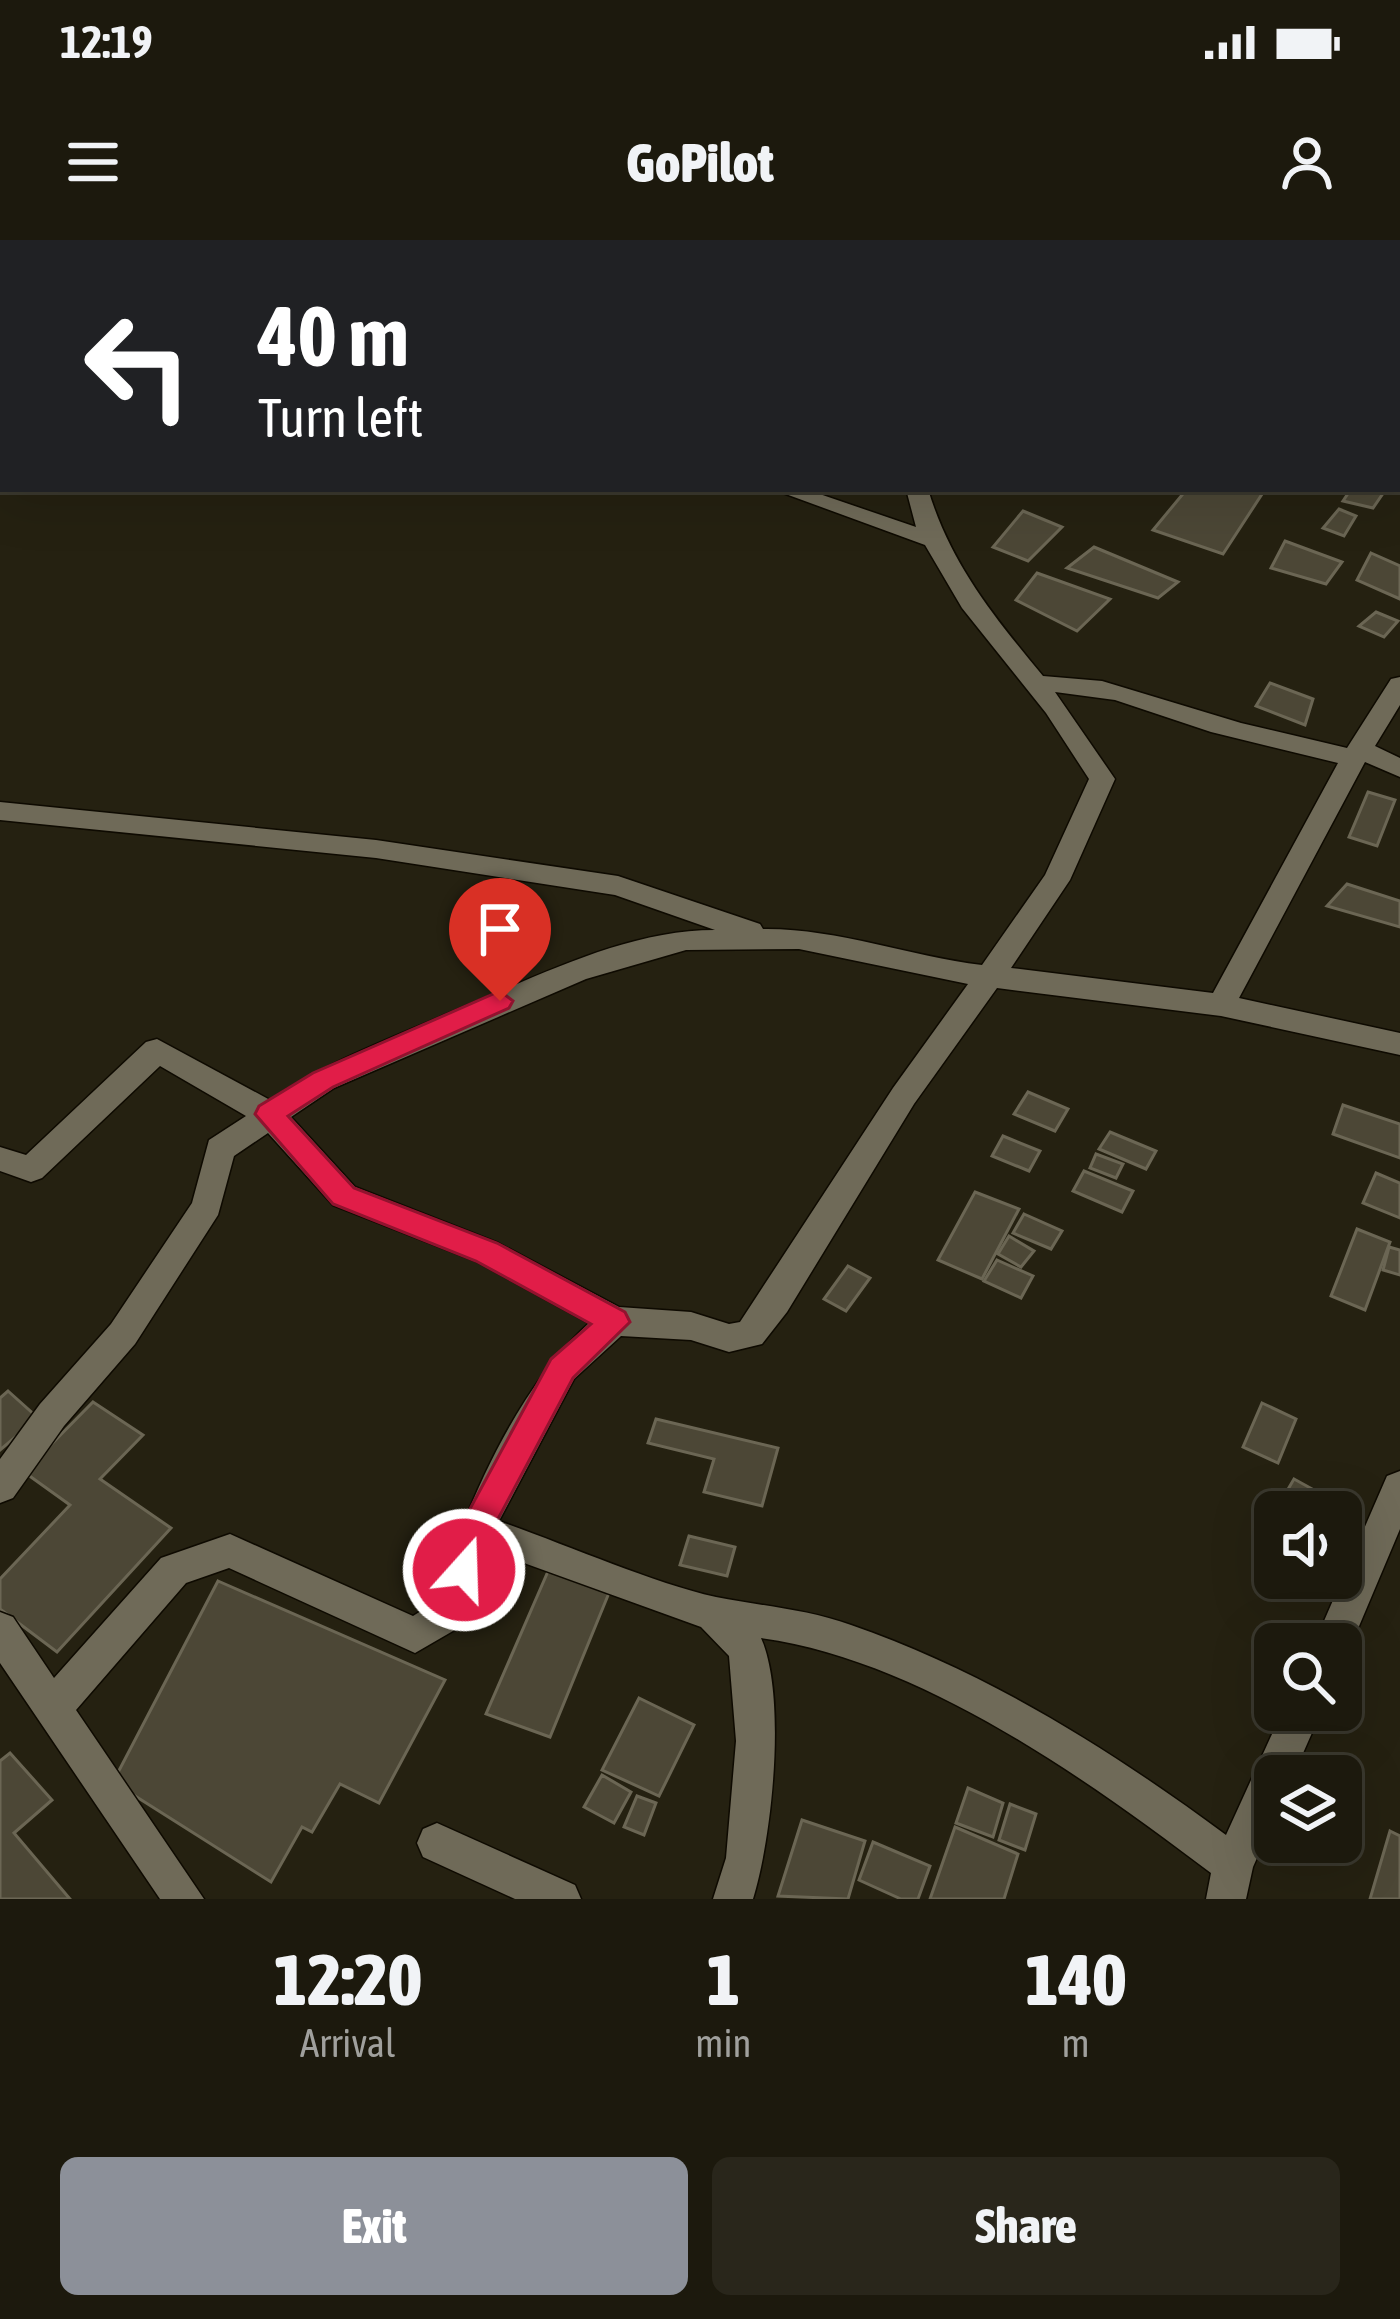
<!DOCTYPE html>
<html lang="en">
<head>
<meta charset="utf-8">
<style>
	:root { --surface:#1c190d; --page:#29261b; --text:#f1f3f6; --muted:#a0a09d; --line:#3a382e; --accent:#8c9099 }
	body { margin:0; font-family:"Asap Condensed",sans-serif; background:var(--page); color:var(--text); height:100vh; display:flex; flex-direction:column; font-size:45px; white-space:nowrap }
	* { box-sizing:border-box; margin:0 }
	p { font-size:39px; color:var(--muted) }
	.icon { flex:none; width:66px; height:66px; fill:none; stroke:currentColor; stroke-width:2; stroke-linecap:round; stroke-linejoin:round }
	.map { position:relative; height:1659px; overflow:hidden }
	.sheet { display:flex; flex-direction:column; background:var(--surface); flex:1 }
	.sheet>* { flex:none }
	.banner { position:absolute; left:0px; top:0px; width:1401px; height:252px; box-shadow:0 12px 48px #0002,0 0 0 3px var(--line); background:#202124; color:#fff; overflow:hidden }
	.buttons { position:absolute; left:1254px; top:1251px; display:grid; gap:24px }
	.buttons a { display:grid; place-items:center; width:108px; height:108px; border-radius:18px; background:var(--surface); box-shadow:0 12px 48px #0002,0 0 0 3px var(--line); font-size:60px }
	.pin { position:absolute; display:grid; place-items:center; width:102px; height:102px; color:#fff; margin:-123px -51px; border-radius:50% 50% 50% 0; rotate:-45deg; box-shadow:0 0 12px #0007 }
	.pin .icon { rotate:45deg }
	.me { position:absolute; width:132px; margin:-66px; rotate:20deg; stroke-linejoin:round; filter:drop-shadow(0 0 9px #0008) }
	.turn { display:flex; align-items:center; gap:42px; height:252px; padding:0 60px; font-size:54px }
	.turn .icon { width:156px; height:156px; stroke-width:2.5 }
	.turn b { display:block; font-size:84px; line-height:102px }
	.eta { display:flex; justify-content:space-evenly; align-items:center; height:204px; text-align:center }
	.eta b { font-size:72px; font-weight:800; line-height:84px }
	.primary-button { display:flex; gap:24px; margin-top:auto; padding:24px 60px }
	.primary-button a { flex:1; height:138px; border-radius:18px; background:var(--accent); color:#fff; font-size:48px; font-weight:800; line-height:138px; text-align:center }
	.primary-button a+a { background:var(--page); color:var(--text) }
	.status { display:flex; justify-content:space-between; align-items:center; height:84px; padding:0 60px; background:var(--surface); direction:ltr }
	.status svg { height:33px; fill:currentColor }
	header { display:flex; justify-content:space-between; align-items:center; height:156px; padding:0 60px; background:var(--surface); font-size:54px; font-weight:800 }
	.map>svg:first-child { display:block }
	.building { fill:#4c4736; stroke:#6b6654; stroke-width:3 }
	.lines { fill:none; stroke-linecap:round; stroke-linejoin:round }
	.street-casing { stroke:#0e0a01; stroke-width:3 }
	.secondary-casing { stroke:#0e0a01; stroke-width:3 }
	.street { fill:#6f6a58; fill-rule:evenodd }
	.secondary { fill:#83767e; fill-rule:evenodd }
	.route { fill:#e11d48; stroke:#92132f; stroke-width:3 }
</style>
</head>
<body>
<div class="status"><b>12:19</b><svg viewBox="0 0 49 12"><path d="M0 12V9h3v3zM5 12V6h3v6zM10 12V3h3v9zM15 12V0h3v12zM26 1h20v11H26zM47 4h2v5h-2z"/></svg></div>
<header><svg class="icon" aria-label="menu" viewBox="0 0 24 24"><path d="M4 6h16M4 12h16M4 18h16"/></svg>GoPilot<svg class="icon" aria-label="person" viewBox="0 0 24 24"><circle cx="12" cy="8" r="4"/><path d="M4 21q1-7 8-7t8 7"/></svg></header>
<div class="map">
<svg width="1400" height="1659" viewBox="0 0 1400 1659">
	<rect width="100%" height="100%" fill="#252111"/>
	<!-- building -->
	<g class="building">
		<polygon points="1187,249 1258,249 1264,251 1223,314 1153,290"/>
		<polygon points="1351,249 1386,249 1373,268 1343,261"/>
		<polygon points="1339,269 1356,276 1344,296 1323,288"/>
		<polygon points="1023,271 1062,287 1028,321 993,307"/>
		<polygon points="1285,301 1342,322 1326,344 1271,328"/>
		<polygon points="1094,307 1178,342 1158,358 1067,328"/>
		<polygon points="1371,313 1400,326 1400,359 1357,340"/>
		<polygon points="1037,333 1110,359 1077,391 1016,360"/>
		<polygon points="1376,372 1398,381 1384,397 1359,386"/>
		<polygon points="1270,443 1313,459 1305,485 1256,466"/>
		<polygon points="1368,552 1395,560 1377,606 1349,597"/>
		<polygon points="1347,644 1400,661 1400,687 1327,666"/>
		<polygon points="1028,852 1068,869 1055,891 1014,874"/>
		<polygon points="1343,865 1400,884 1400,918 1333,894"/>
		<polygon points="1110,892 1156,911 1146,929 1099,909"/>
		<polygon points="1003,896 1040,911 1029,931 992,916"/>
		<polygon points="1096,914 1123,924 1116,938 1090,928"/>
		<polygon points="1084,931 1133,951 1122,972 1073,951"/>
		<polygon points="1376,933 1400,943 1400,978 1363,963"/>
		<polygon points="975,952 1019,969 982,1039 938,1020"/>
		<polygon points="1024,974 1062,991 1051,1009 1013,993"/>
		<polygon points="1357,989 1390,1002 1365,1070 1331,1056"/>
		<polygon points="1009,996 1034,1011 1021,1027 998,1014"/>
		<polygon points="1389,1007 1400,1010 1400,1035 1383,1030"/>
		<polygon points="997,1020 1033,1036 1021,1058 984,1041"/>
		<polygon points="848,1026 870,1038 846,1071 824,1059"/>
		<polygon points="8,1151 38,1178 0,1210 0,1158"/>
		<polygon points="93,1162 143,1195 100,1239 171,1288 57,1412 0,1369 0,1339 70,1265 24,1232"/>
		<polygon points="1262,1163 1296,1179 1278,1223 1243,1207"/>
		<polygon points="656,1179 778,1208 762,1266 704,1252 714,1219 648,1203"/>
		<polygon points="1294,1239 1334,1261 1328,1272 1275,1272 1275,1290 1267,1285"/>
		<polygon points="689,1296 735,1307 727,1336 680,1325"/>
		<polygon points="549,1329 611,1348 550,1497 486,1474"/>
		<polygon points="218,1341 445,1440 379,1563 340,1544 312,1592 302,1587 271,1642 113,1542"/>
		<polygon points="639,1458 694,1485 659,1556 602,1530"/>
		<polygon points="10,1513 52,1560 14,1593 70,1659 0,1659 0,1521"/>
		<polygon points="602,1535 631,1552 614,1583 584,1567"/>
		<polygon points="968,1548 1003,1563 993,1597 956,1583"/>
		<polygon points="637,1556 656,1563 644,1595 624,1587"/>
		<polygon points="1010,1564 1036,1574 1025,1610 999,1600"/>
		<polygon points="802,1580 865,1601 848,1659 778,1656"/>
		<polygon points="955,1587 1018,1614 1004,1659 930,1659"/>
		<polygon points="1390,1591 1400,1596 1400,1659 1370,1659"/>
		<polygon points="873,1602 930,1626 918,1659 901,1659 859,1640"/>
	</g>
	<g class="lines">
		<defs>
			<g id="street">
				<polygon points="860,0 880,0 882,3 862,3"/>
				<polygon points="0,65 3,66 3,78 0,77"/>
				<path d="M772 249H805L916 287 906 249H928C950 323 994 377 1043 436L1102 441 1241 483 1347 508 1391 439 1400 437V465L1375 506 1400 518V537L1365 522 1239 758 1400 793V815L1221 776 997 748 914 864 787 1072 762 1104 729 1112 691 1100 621 1096 574 1139 499 1281C565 1304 650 1342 716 1357 761 1366 806 1369 851 1385 987 1432 1111 1510 1226 1595L1283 1470H1322L1293 1536H1275V1577L1253 1627 1246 1659H1206L1211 1633C1085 1538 921 1420 761 1398 787 1457 772 1598 753 1659H713L726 1618 736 1501 729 1416 701 1387 488 1310 465 1384 415 1413 229 1328 186 1343 76 1470 204 1659H160L0 1423V1372L13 1377 54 1438 161 1318 230 1294 413 1376 437 1361C465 1266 515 1151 589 1083L476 1021 333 965 268 893 234 916 218 975 135 1104 64 1186 13 1258 0 1263V1219L40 1164 111 1084 192 963 209 900 246 876 160 826 42 938 31 942 0 931V907L26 915 146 802 157 799 270 860C327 822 390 799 452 772 534 738 625 690 715 690L615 655 376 618 0 580V562L376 600 618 636 760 684 763 689C836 688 909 716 982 725L1045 635 1089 539 1046 473 962 368 925 305ZM1055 452 1115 460 1211 492 1338 523 1213 753 1011 728 1070 640 1115 539ZM799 709 968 744 893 848 740 1082 729 1084 691 1072 619 1067 498 1003 355 947 291 877 334 848 586 739 686 710Z"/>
				<polygon points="1400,1231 1400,1289 1346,1417 1341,1419 1341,1404 1314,1404 1387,1236"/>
				<polygon points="437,1583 575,1645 581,1659 515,1659 423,1617 417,1603 423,1589"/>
			</g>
			<g id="secondary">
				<polygon points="41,0 70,0 39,3"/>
				<polygon points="3,9 3,21 0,22 0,10"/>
			</g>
		</defs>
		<!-- street casing -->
		<use href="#street" class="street-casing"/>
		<!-- secondary casing -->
		<use href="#secondary" class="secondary-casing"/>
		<!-- street -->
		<use href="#street" class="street"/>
		<!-- secondary -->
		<use href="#secondary" class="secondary"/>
	</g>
	<!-- route -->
	<polygon class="route" points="500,751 513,761 509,768 333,847 288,876 354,948 497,1003 625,1072 630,1082 573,1138 491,1292 476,1341 464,1346 452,1341 447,1330 465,1278 551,1119 591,1084 476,1021 333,964 255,874 259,866 313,833"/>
</svg>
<div class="buttons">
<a><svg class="icon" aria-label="sound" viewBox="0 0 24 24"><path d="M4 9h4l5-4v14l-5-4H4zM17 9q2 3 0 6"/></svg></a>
<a><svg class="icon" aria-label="search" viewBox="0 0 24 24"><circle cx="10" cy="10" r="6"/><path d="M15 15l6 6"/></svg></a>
<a><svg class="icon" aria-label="layers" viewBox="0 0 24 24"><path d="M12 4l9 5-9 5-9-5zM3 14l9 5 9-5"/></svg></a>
</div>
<div class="pin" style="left:500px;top:761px;background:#d93025"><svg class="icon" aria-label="arrive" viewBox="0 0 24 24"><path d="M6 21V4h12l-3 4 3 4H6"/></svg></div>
<svg class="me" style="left:464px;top:1330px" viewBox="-20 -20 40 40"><circle r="17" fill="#e11d48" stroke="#fff" stroke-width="3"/><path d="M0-11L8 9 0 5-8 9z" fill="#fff"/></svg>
<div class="banner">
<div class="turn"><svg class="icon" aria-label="left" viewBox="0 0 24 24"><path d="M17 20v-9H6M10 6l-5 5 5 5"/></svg><div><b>40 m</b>Turn left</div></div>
</div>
</div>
<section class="sheet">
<div class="eta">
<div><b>12:20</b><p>Arrival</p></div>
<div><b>1</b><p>min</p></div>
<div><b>140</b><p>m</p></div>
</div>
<div class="primary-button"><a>Exit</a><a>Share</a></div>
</section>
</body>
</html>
